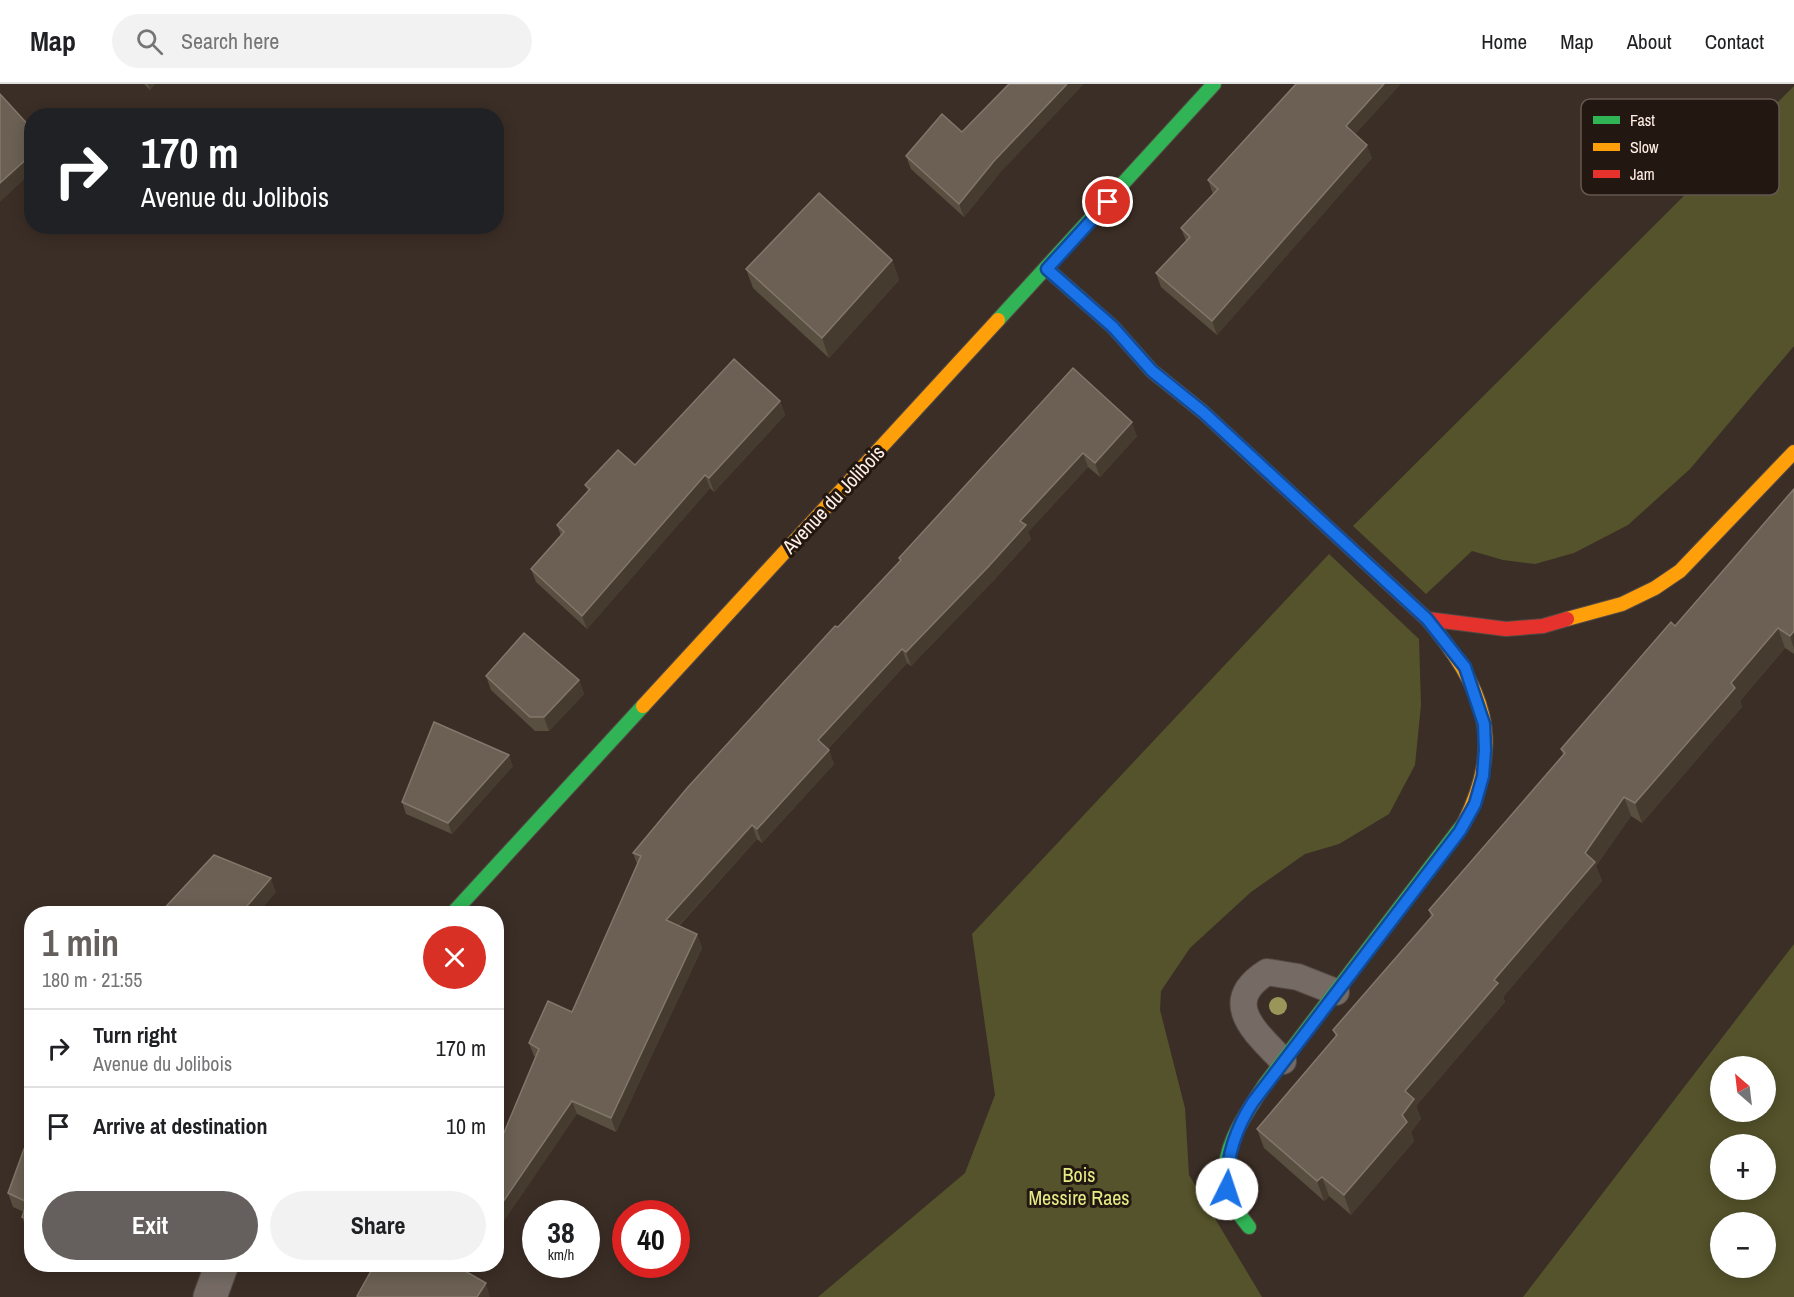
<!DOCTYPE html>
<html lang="en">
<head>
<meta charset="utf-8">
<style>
	:root { --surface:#fff; --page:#f2f2f2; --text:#202124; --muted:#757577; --line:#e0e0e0; --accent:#655f5d }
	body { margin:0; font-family:"Archivo Narrow",sans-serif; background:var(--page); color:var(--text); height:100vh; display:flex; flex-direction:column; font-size:22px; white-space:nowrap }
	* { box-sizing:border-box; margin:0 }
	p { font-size:20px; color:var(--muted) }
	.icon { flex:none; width:33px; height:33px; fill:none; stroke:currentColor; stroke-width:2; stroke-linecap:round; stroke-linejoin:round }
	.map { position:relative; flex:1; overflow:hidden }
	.sheet { position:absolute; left:24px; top:822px; width:480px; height:366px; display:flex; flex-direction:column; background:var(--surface); border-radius:24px; box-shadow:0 3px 15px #0003 }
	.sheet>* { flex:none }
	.guide { position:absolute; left:24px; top:24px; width:480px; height:126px; border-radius:24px; box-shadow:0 3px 15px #0003; background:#202124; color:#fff; overflow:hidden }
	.needle { width:39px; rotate:332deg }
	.buttons { position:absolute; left:1710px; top:972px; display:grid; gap:12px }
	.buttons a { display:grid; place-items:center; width:66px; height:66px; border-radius:50%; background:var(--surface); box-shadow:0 3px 15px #0003; font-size:30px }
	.speed { position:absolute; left:522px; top:1116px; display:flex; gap:12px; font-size:30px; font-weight:700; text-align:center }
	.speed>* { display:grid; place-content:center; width:78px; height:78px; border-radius:50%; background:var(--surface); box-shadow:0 3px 15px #0003; line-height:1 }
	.speed small { font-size:15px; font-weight:400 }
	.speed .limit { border:9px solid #d22; background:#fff; color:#111 }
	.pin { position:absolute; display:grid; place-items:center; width:51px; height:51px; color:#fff; margin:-26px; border:3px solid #fff; border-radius:50%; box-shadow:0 2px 6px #0007 }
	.me { position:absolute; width:66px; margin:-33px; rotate:4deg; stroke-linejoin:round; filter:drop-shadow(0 0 4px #0008) }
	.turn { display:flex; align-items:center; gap:21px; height:126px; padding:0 18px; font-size:27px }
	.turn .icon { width:78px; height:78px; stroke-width:2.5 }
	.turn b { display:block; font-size:42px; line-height:51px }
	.round { display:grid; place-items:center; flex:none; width:63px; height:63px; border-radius:32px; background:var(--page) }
	.summary { display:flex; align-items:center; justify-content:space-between; height:102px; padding:0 18px }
	h1 { font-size:36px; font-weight:700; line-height:45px; color:var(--accent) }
	.button { display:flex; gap:12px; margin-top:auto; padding:12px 18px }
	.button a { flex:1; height:69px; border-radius:36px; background:var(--accent); color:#fff; font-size:24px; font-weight:700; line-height:69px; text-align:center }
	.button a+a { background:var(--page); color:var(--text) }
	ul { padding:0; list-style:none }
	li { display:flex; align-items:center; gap:18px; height:78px; padding:0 18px; border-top:2px solid var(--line) }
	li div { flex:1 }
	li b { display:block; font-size:22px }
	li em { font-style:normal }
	header { display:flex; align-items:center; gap:36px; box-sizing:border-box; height:84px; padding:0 30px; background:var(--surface); border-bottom:2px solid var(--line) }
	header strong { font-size:28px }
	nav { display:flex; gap:33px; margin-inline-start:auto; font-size:21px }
	.search { width:420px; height:54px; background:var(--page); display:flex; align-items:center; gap:15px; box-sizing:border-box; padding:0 21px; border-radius:33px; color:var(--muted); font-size:22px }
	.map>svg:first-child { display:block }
	.green { fill:#54532b; fill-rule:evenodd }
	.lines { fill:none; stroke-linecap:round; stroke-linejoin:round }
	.lane-casing { stroke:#554a44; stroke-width:28 }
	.street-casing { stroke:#554a44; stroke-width:35 }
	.fast-casing { stroke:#554a44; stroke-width:16 }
	.slow-casing { stroke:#554a44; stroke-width:16 }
	.jam-casing { stroke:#554a44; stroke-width:16 }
	.lane { stroke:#756a64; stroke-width:26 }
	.street { stroke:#756a64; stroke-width:33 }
	.fast { stroke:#30b455; stroke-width:14 }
	.slow { stroke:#ff9f0a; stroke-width:14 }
	.jam { stroke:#e5322d; stroke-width:14 }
	.tree { fill:#9a965a }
	.wall { fill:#594f41 }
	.shaded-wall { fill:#463b2f }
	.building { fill:#6b6053; stroke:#82776a; stroke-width:1.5 }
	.route-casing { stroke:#114b97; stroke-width:15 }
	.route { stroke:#1a73e8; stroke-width:10 }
	.labels { text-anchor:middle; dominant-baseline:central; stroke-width:6; stroke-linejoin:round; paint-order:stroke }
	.street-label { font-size:20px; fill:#ffefe6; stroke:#221711 }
	.park-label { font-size:20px; fill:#e8ec85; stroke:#221711 }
	.key { fill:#221711; stroke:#645851; stroke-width:1.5 }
	.key-label { font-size:16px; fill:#ffefe6 }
</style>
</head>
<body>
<header>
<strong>Map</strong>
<div class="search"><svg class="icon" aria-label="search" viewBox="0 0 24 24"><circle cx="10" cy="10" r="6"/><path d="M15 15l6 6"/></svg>Search here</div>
<nav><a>Home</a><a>Map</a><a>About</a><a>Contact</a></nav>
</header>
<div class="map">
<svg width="1794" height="1213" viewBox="0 0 1794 1213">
	<rect width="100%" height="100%" fill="#3b2e26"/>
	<!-- green -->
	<g class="green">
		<polygon points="1794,2 1794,262 1690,385 1628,441 1574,469 1535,480 1503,476 1472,467 1426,510 1353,442"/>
		<polygon points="1329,470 1419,555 1421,621 1415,681 1389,730 1339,760 1305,770 1251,808 1190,864 1161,907 1160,926 1185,1024 1189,1091 1262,1213 818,1213 965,1089 995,1011 972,850"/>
		<path d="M1794 860V1213H1523ZM1766 982V1028H1720V982ZM1766 1060V1106H1720V1060ZM1766 1138V1184H1720V1138Z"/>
	</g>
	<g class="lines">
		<defs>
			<path id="lane" d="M1283 977C1257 949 1218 919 1267 888L1298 893 1336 908"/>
			<polyline id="street" points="210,1213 222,1180"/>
			<g id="fast">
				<polyline points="998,236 1214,0"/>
				<polyline points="452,830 643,622"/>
				<path d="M1249 1143C1241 1132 1230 1120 1227 1107 1217 1069 1246 1029 1266 999L1464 739"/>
			</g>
			<g id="slow">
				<polyline points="1047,185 1113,243 1152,287 1203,328 1259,380"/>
				<path d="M1427 535C1483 603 1506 654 1464 739"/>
				<polyline points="1567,535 1622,520 1655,504 1680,487 1794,368"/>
				<polyline points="643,622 998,236"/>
			</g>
			<polyline id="jam" points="1259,380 1427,535 1506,545 1543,542 1567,535"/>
		</defs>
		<!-- lane casing -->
		<use href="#lane" class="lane-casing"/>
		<!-- street casing -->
		<use href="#street" class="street-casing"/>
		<!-- fast casing -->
		<use href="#fast" class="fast-casing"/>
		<!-- slow casing -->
		<use href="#slow" class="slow-casing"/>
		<!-- jam casing -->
		<use href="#jam" class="jam-casing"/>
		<!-- lane -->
		<use href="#lane" class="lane"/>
		<!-- street -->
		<use href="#street" class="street"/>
		<!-- fast -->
		<use href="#fast" class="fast"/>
		<!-- slow -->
		<use href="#slow" class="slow"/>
		<!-- jam -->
		<use href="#jam" class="jam"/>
	</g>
	<!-- trees -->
	<circle class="tree" cx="1278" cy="922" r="9"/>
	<!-- wall -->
	<g class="wall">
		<polygon points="144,0 155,0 150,6"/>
		<polygon points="1356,50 1372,74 1217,251 1161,203 1156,189 1186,157 1181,144 1213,110 1208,96"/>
		<polygon points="906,72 999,90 964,133 911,85"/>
		<polygon points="892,176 899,196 829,274 753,204 746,185"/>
		<polygon points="1073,284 1137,352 1100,393 1088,383 1028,448 1031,455 994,496 911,582 907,579 828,665 834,680 762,759 757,755 679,842 697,850 702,864 616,1048 577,1030 503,1051 536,973 534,972 529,959 572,928 637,780 633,769 838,543 900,477 899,474"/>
		<polygon points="780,317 785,331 714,408 710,404 587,545 536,498 531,485 561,452 557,441 588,407 585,401 635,381"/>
		<polygon points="1794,405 1794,570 1785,564 1740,617 1742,623 1642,739 1631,732 1596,782 1602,797 1503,913 1505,918 1416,1022 1421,1035 1411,1048 1414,1057 1351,1131 1329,1112 1324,1117 1264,1064 1257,1045 1336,953 1333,946 1431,833 1429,826 1563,671 1561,665 1675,542"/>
		<polygon points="486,592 579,596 584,610 549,647 535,647 491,606"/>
		<polygon points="513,682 452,750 406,730 402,718"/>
		<polygon points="32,1069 32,1149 27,1147 22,1133 24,1128 13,1123 8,1109"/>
	</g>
	<!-- shaded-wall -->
	<g class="shaded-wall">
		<polygon points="148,0 155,0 150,6"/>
		<polygon points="1067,0 1084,0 999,90 964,133 959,120 994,77"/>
		<polygon points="1384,0 1401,0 1351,55 1346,42"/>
		<polygon points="1367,61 1372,74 1217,251 1212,237"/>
		<polygon points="32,70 32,88 0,118 0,99"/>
		<polygon points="892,176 899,196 829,274 822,254"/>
		<polygon points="780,317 785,331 714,408 709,394"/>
		<polygon points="1132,338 1137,352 1100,393 1095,379"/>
		<polygon points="1083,369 1088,383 1028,448 1031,455 994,496 911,582 906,568 1020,437"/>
		<polygon points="705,391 710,404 587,545 582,532"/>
		<polygon points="1778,544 1785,564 1740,617 1742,623 1642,739 1635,719 1731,599"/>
		<polygon points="1794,547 1794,565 1790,552"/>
		<polygon points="902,565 907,579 823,670 818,656"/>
		<polygon points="579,596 584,610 549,647 544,633"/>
		<polygon points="829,666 834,680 762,759 757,745"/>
		<polygon points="509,671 513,682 452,750 448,739"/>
		<polygon points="1624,713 1631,732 1596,782 1602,797 1503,913 1505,918 1416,1022 1421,1035 1411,1048 1414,1057 1351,1131 1344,1111 1402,1031 1405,1007 1494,896 1585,769"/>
		<polygon points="752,741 757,755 671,850 666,836"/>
		<polygon points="271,794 276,808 258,830 250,830 247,822"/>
		<polygon points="697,850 702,864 616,1048 611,1034"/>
		<polygon points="572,1017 577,1030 496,1149 496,1128"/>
		<polygon points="1322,1093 1329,1112 1324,1117 1317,1097"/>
		<polygon points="460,1180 473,1180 463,1197 458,1183"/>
		<polygon points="486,1199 490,1213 477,1213"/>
	</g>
	<!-- building -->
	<g class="building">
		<polygon points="1009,0 1067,0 994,77 959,120 906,72 942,30 962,48"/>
		<polygon points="1296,0 1384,0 1346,42 1367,61 1212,237 1156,189 1190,153 1181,144 1218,105 1208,96"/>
		<polygon points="0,10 32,45 32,70 0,99"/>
		<polygon points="819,109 892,176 822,254 746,185"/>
		<polygon points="734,275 780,317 709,394 705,391 582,532 531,485 564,448 557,441 590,405 585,401 618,366 635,381"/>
		<polygon points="1073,284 1132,338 1095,379 1083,369 1020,437 1026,441 989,482 906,568 902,565 818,656 829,666 757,745 752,741 666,836 697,850 611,1034 572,1017 496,1128 496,1048 503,1051 539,965 529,959 548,917 572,928 641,772 633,769 688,703 835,542 838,543 901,476 899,474"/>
		<polygon points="1794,405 1794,547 1790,552 1778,544 1731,599 1735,604 1635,719 1624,713 1585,769 1595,778 1494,896 1498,899 1405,1007 1414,1015 1402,1031 1407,1038 1344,1111 1322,1093 1317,1097 1257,1045 1337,951 1333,946 1433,831 1429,826 1565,669 1561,665 1671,538 1675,542"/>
		<polygon points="524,549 579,596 544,633 530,633 486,592"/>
		<polygon points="434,638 509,671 448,739 402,718"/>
		<polygon points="214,771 271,794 247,822 255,830 159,830"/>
		<polygon points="24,1065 32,1069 32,1137 22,1133 27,1118 8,1109"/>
		<polygon points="375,1180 460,1180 458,1183 486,1199 477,1213 358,1213 357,1212"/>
	</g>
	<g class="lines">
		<defs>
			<path id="route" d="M1108 118 1047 185 1113 243 1152 287 1203 328 1427 535 1465 583 1484 640 1485 666 1483 692 1475 720 1460 747 1253 1018C1236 1044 1226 1073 1227 1105"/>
		</defs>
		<!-- route casing -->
		<use href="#route" class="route-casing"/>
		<!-- route -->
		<use href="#route" class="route"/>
	</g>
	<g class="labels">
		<!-- street labels -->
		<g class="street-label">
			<text transform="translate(833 415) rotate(-47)">Avenue du Jolibois</text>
		</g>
		<!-- park labels -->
		<g class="park-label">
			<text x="1079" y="1090">Bois<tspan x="1079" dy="23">Messire Raes</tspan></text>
		</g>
	</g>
	<!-- legend -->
	<rect x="1581" y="15" width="198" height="96" rx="9" class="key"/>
	<rect x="1593" y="32" width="27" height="8" fill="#30b455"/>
	<rect x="1593" y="59" width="27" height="8" fill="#ff9f0a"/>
	<rect x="1593" y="86" width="27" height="8" fill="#e5322d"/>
	<g class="key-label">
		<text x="1630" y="42">Fast</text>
		<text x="1630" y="69">Slow</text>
		<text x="1630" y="96">Jam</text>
	</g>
</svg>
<div class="buttons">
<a><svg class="needle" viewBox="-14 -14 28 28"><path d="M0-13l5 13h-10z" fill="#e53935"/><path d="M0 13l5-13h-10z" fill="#757577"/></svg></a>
<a>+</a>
<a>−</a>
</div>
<div class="speed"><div>38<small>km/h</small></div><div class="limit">40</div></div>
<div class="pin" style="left:1108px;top:118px;background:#d93025"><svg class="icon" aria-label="arrive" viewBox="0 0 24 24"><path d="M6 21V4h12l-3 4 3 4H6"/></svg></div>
<svg class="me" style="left:1227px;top:1105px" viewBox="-20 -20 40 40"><circle r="19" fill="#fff"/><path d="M0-13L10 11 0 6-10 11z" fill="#1a73e8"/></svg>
<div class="guide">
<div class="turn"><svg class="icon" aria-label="right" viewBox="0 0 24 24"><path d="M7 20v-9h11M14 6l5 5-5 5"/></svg><div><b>170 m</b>Avenue du Jolibois</div></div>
</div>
<section class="sheet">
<div class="summary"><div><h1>1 min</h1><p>180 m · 21:55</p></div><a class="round" style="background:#d93025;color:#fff"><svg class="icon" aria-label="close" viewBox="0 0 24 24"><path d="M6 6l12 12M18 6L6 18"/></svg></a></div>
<ul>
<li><svg class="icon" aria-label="right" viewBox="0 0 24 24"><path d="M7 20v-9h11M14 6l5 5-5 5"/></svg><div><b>Turn right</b><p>Avenue du Jolibois</p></div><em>170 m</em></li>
<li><svg class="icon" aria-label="arrive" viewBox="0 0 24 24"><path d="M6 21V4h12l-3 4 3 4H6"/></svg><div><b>Arrive at destination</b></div><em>10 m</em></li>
</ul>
<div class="button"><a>Exit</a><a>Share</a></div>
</section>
</div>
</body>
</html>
